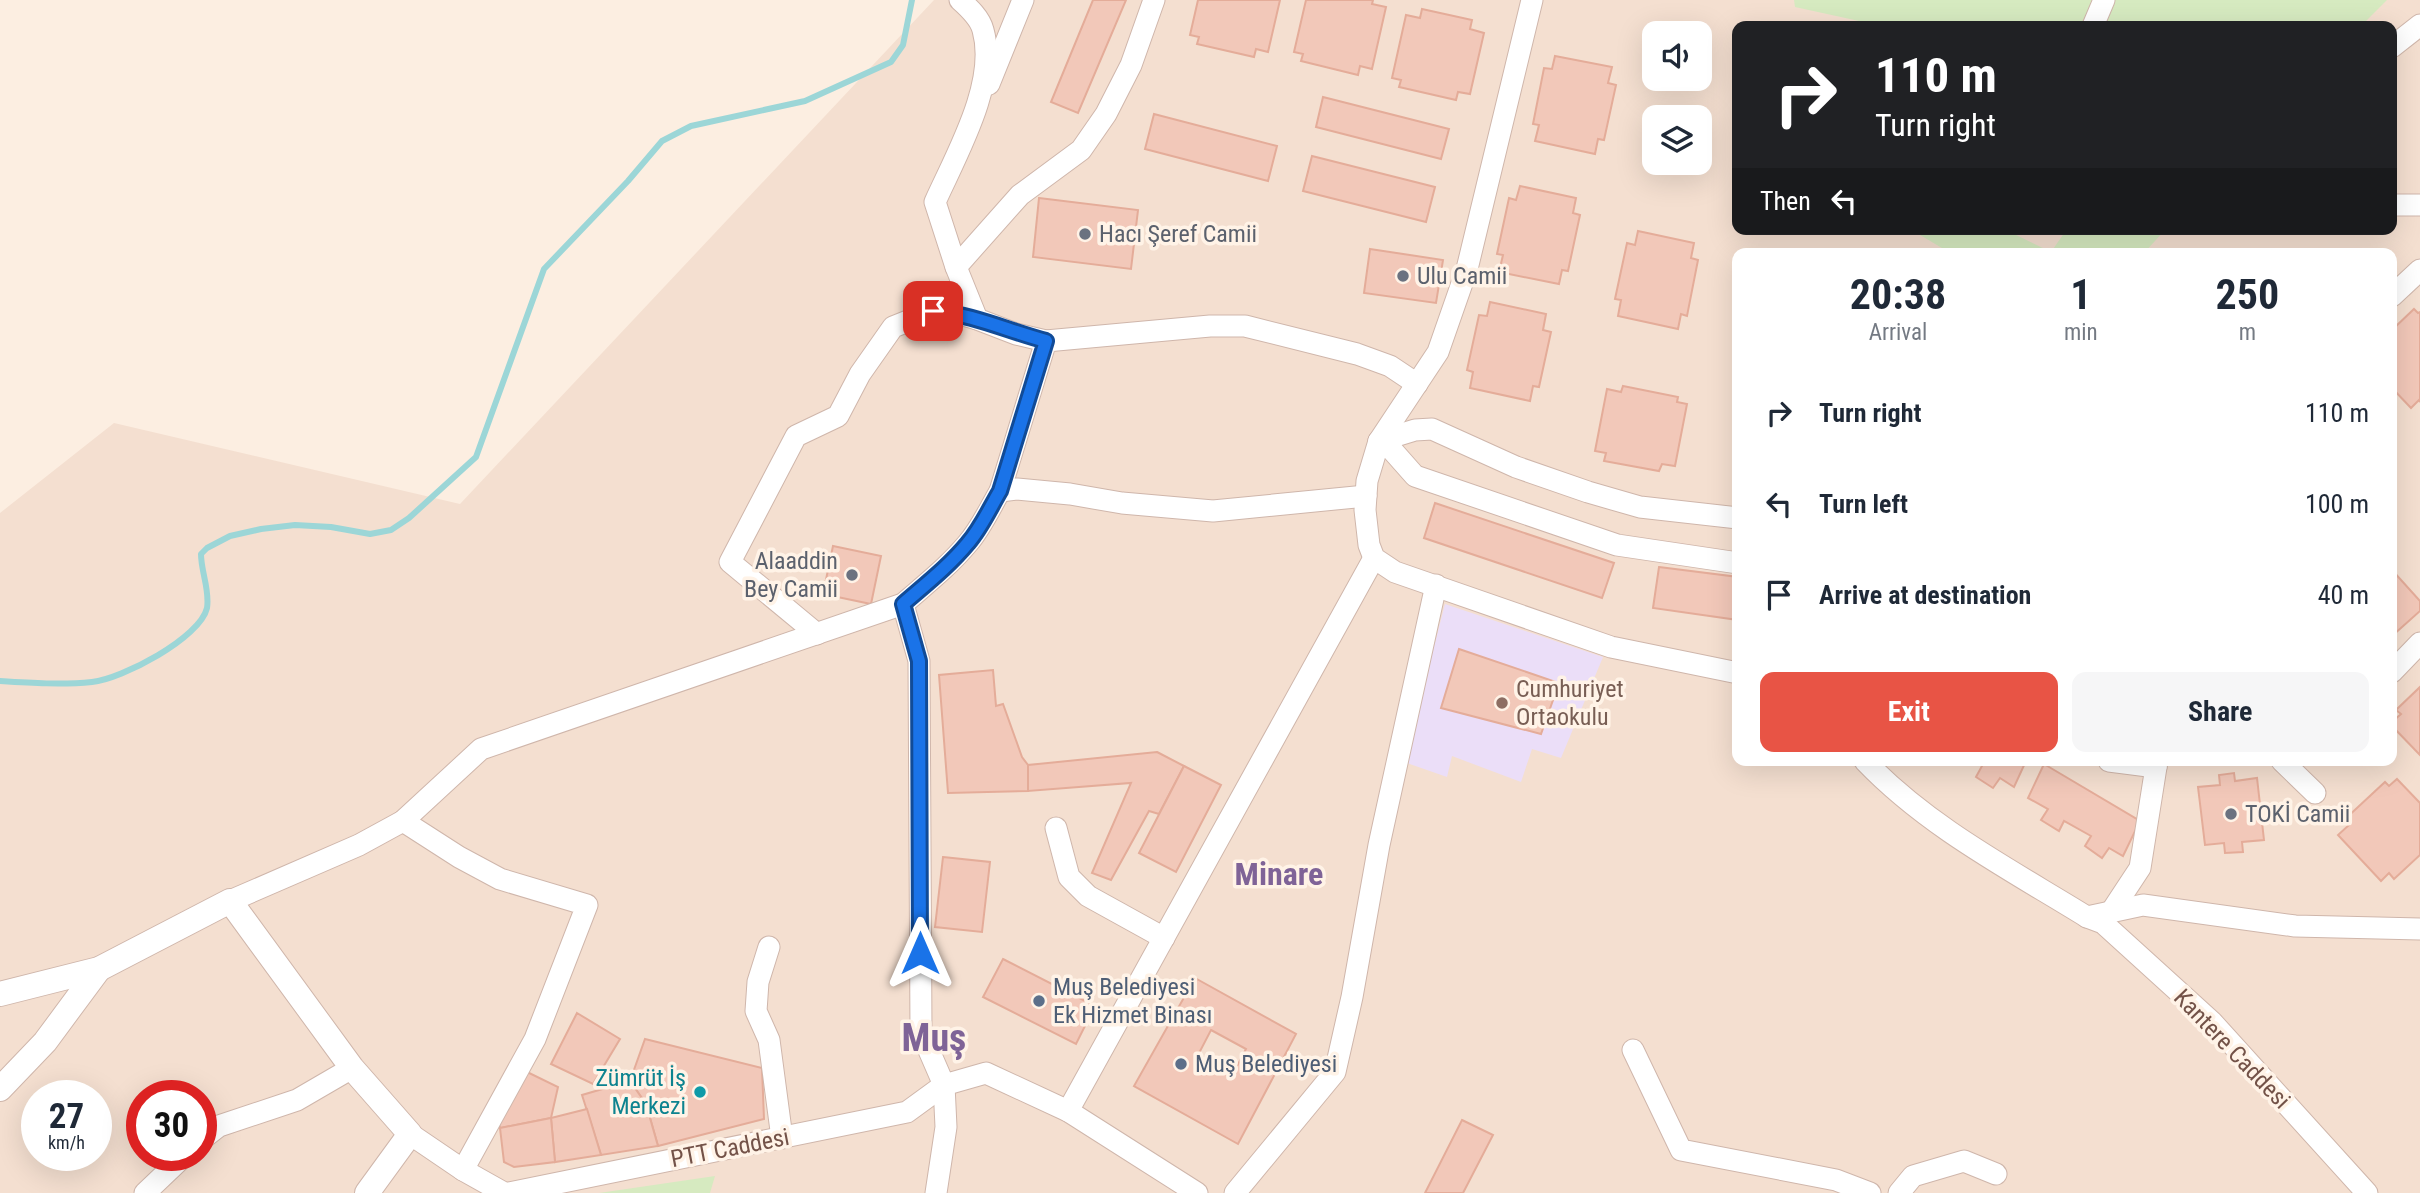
<!DOCTYPE html>
<html lang="en">
<head>
<meta charset="utf-8">
<style>
	:root { --surface:#fff; --page:#f6f6f7; --text:#1f2937; --muted:#747a83; --accent:#e85445 }
	body { margin:0; font-family:"Roboto Condensed",sans-serif; background:var(--page); color:var(--text); height:100vh; display:flex; flex-direction:column; font-size:26px; white-space:nowrap }
	* { box-sizing:border-box; margin:0 }
	p { font-size:23px; color:var(--muted) }
	.icon { flex:none; width:38px; height:38px; fill:none; stroke:currentColor; stroke-width:2; stroke-linecap:round; stroke-linejoin:round }
	.map { position:relative; flex:1; overflow:hidden }
	.drawer { position:absolute; left:1732px; top:248px; width:665px; height:518px; display:flex; flex-direction:column; background:var(--surface); border-radius:14px; box-shadow:0 7px 28px #0002 }
	.drawer>* { flex:none }
	.guide { position:absolute; left:1732px; top:21px; width:665px; height:214px; border-radius:14px; box-shadow:0 7px 28px #0002; background:#202124; color:#fff; overflow:hidden }
	.controls { position:absolute; left:1642px; top:21px; display:grid; gap:14px }
	.controls a { display:grid; place-items:center; width:70px; height:70px; border-radius:14px; background:var(--surface); box-shadow:0 7px 28px #0002; font-size:35px }
	.speed { position:absolute; left:21px; top:1080px; display:flex; gap:14px; font-size:35px; font-weight:700; text-align:center }
	.speed>* { display:grid; place-content:center; width:91px; height:91px; border-radius:50%; background:var(--surface); box-shadow:0 7px 28px #0002; line-height:1 }
	.speed small { font-size:18px; font-weight:400 }
	.speed .limit { border:10px solid #d22; background:#fff; color:#111 }
	.pin { position:absolute; display:grid; place-items:center; width:60px; height:60px; color:#fff; margin:-30px; border-radius:14px; box-shadow:0 4px 10px #0006 }
	.me { position:absolute; width:77px; margin:-38px; rotate:0deg; stroke-linejoin:round; filter:drop-shadow(0 0 5px #0008) }
	.turn { display:flex; align-items:center; gap:24px; height:147px; padding:0 28px; font-size:32px }
	.turn .icon { width:91px; height:91px; stroke-width:2.5 }
	.turn b { display:block; font-size:49px; line-height:60px }
	.then { display:flex; align-items:center; height:66px; padding:0 28px; background:#0003; gap:14px; font-size:26px }
	.eta { display:flex; justify-content:space-evenly; align-items:center; height:119px; text-align:center }
	.eta b { font-size:42px; font-weight:700; line-height:49px }
	.button { display:flex; gap:14px; margin-top:auto; padding:14px 28px }
	.button a { flex:1; height:80px; border-radius:14px; background:var(--accent); color:#fff; font-size:28px; font-weight:700; line-height:80px; text-align:center }
	.button a+a { background:var(--page); color:var(--text) }
	ul { padding:0; list-style:none }
	li { display:flex; align-items:center; gap:21px; height:91px; padding:0 28px }
	li div { flex:1 }
	li b { display:block; font-size:26px }
	li em { font-style:normal }
	.map>svg:first-child { display:block }
	.residential { fill:#f4dfd0; fill-rule:evenodd }
	.education { fill:#ebdef8 }
	.green { fill:#d6eac0 }
	.lines { fill:none; stroke-linecap:round; stroke-linejoin:round }
	.stream { stroke:#9cd6d7; stroke-width:6 }
	.building { fill:#f2c8b9; stroke:#e4ac99; stroke-width:2; fill-rule:evenodd }
	.minor-casing { stroke:#cfb6ab; stroke-width:23 }
	.tertiary-casing { stroke:#cfb6ab; stroke-width:26 }
	.minor { stroke:#fff; stroke-width:21 }
	.tertiary { stroke:#fff; stroke-width:24 }
	.route-casing { stroke:#114b97; stroke-width:18 }
	.route { stroke:#1a73e8; stroke-width:12 }
	.worship-dot { fill:#6b7280; stroke:#fff3e7; stroke-width:2.5 }
	.education-dot { fill:#8d6e63; stroke:#fff3e7; stroke-width:2.5 }
	.service-dot { fill:#5c6f8a; stroke:#fff3e7; stroke-width:2.5 }
	.culture-dot { fill:#0f9aa8; stroke:#fff3e7; stroke-width:2.5 }
	.labels { text-anchor:middle; dominant-baseline:central; stroke-width:7; stroke-linejoin:round; paint-order:stroke }
	.worship-label { font-size:24px; fill:#5b616d; stroke:#fff3e7; text-anchor:start }
	.education-label { font-size:24px; fill:#785e54; stroke:#fff3e7; text-anchor:start }
	.service-label { font-size:24px; fill:#4e5e75; stroke:#fff3e7; text-anchor:start }
	.street-label { font-size:24px; fill:#735248; stroke:#fff3e7 }
	.culture-label { font-size:24px; fill:#0d838f; stroke:#fff3e7; text-anchor:end }
	.district-label { font-size:32px; font-weight:bold; fill:#7f6397; stroke:#fff3e7 }
	.town-label { font-size:38px; font-weight:bold; fill:#7f6397; stroke:#fff3e7 }
</style>
</head>
<body>
<div class="map">
<svg width="2420" height="1193" viewBox="0 0 2420 1193">
	<rect width="100%" height="100%" fill="#fceee1"/>
	<!-- residential -->
	<path class="residential" d="M934 0H2420V1193H0V513L114 423 460 504ZM1738 26H2392V229H1738ZM1654 33H1699V79H1654ZM1654 117H1699V163H1654ZM1738 254H2392V761H1738ZM37 1096H96V1155H37ZM142 1096H201V1155H142Z"/>
	<!-- education -->
	<polygon class="education" points="1445,604 1603,657 1561,758 1532,749 1521,782 1452,756 1447,777 1404,762"/>
	<!-- green -->
	<g class="green">
		<polygon points="1794,0 2387,0 2361,26 1882,26 1795,7"/>
		<polygon points="1910,229 2004,229 2051,252 2067,229 2166,229 2143,254 1952,254"/>
		<polygon points="715,1176 710,1193 599,1193"/>
	</g>
	<g class="lines">
		<!-- stream -->
		<path class="stream" d="M0 681C31 683 62 685 92 682 122 679 200 638 207 608 210 590 201 572 201 554L207 548 230 536 261 529 295 525 331 527 370 534 391 530 409 518 476 457 544 269 628 181 662 141 691 126 805 101 891 62 903 45 912 0"/>
	</g>
	<!-- building -->
	<g class="building">
		<polygon points="1093,0 1126,0 1078,113 1051,102"/>
		<polygon points="1198,0 1280,0 1268,52 1256,49 1254,57 1197,44 1199,37 1190,35"/>
		<polygon points="1306,0 1373,0 1372,4 1386,7 1372,69 1360,66 1358,75 1301,61 1303,54 1294,52"/>
		<polygon points="1422,9 1472,20 1470,29 1484,33 1470,94 1458,92 1456,100 1399,87 1401,80 1392,78 1406,15 1420,18"/>
		<polygon points="1555,56 1612,67 1608,83 1616,85 1604,140 1598,139 1595,154 1535,141 1539,125 1533,124 1544,68 1552,69"/>
		<polygon points="1323,97 1449,129 1441,159 1316,127"/>
		<polygon points="1154,114 1277,146 1268,181 1145,149"/>
		<polygon points="1312,156 1435,187 1426,222 1303,191"/>
		<polygon points="1520,186 1576,198 1573,213 1580,215 1568,271 1562,270 1559,284 1499,272 1503,255 1497,254 1509,198 1516,200"/>
		<polygon points="1039,198 1138,210 1131,269 1033,257"/>
		<polygon points="1638,231 1694,243 1691,258 1698,260 1687,316 1681,314 1678,329 1618,316 1621,300 1615,299 1627,243 1635,245"/>
		<polygon points="1370,249 1443,260 1436,303 1364,293"/>
		<polygon points="1490,302 1546,314 1543,330 1551,332 1539,387 1533,386 1530,401 1470,388 1473,372 1467,370 1479,315 1487,316"/>
		<polygon points="2414,309 2418,313 2420,312 2420,402 2419,400 2411,408 2392,388 2392,330"/>
		<polygon points="1623,386 1678,397 1677,402 1687,404 1675,466 1662,464 1659,471 1604,461 1606,453 1595,451 1607,389 1621,392"/>
		<polygon points="1435,503 1614,563 1602,598 1424,538"/>
		<polygon points="833,546 881,556 871,604 823,594"/>
		<polygon points="1659,567 1738,577 1738,620 1653,608"/>
		<polygon points="2392,570 2420,601 2420,611 2392,636"/>
		<polygon points="1459,649 1559,683 1541,734 1441,708"/>
		<polygon points="993,670 996,706 1003,704 1022,757 1028,765 1028,791 948,793 939,675"/>
		<polygon points="2420,687 2420,755 2392,726 2392,722 2401,714 2396,710"/>
		<polygon points="1157,752 1184,766 1159,814 1149,811 1111,880 1092,873 1131,783 1028,791 1028,765"/>
		<polygon points="1973,761 2026,761 2014,787 2000,778 1993,788 1976,777 1982,766"/>
		<polygon points="2044,764 2140,821 2123,856 2109,848 2102,858 2085,846 2091,836 2064,821 2059,831 2041,820 2048,809 2028,798"/>
		<polygon points="1184,766 1221,785 1176,872 1139,853"/>
		<polygon points="2234,773 2235,781 2257,778 2264,840 2242,842 2243,852 2225,853 2224,843 2205,845 2198,787 2220,785 2219,775"/>
		<polygon points="2397,779 2420,803 2420,855 2394,879 2389,873 2381,881 2338,835 2349,825 2344,820 2385,782 2389,786"/>
		<polygon points="943,857 990,862 982,932 935,927"/>
		<polygon points="1003,959 1095,1006 1076,1044 983,997"/>
		<path d="M1195 978 1296 1034 1238 1144 1134 1086ZM1211 1030 1246 1049 1233 1074 1198 1055Z"/>
		<polygon points="577,1013 620,1039 593,1084 551,1064"/>
		<polygon points="645,1039 762,1068 764,1119 658,1146 646,1104 630,1081"/>
		<polygon points="523,1070 558,1087 551,1118 500,1128 498,1119"/>
		<polygon points="630,1081 646,1104 658,1146 601,1155 582,1095"/>
		<polygon points="587,1109 601,1155 555,1162 551,1118"/>
		<polygon points="551,1118 555,1162 514,1167 504,1162 500,1128"/>
		<polygon points="1462,1120 1493,1135 1463,1193 1425,1193"/>
	</g>
	<g class="lines">
		<defs>
			<g id="minor">
				<path d="M960 0C969 8 980 18 983 30 998 83 956 155 935 202L956 267 977 319 1016 334 1046 341"/>
				<polyline points="1532,0 1467,269 1438,352 1379,441 1367,481 1365,510 1369,545 1374,558 1395,572 1611,647 1738,673"/>
				<polyline points="2093,26 2104,0"/>
				<polyline points="2392,47 2420,25"/>
				<polyline points="989,84 1023,0"/>
				<polyline points="2392,205 2420,205"/>
				<polyline points="956,267 1020,195 1081,150 1106,114 1131,65 1154,0"/>
				<polyline points="2392,296 2420,270"/>
				<polyline points="1379,441 1392,450 1415,476 1617,545 1738,563"/>
				<polyline points="1379,441 1415,430 1432,429 1516,467 1588,492 1640,507 1738,518"/>
				<polyline points="1000,491 1017,489 1070,494 1122,503 1213,511 1366,496"/>
				<polyline points="817,634 730,562 796,436 838,416 860,374 893,327 933,311 956,313 977,319"/>
				<polyline points="2392,672 2420,643"/>
				<path d="M1865 761C1928 827 2011 870 2087 917L2103 923 2212 1022 2367 1193"/>
				<polyline points="2109,761 2156,767 2157,761"/>
				<polyline points="2282,761 2315,793"/>
				<polyline points="403,821 459,857 500,879 587,905 535,1039 463,1170"/>
				<polyline points="1056,828 1069,877 1088,896 1164,938"/>
				<path d="M230 901 359 845 403 821 481 749 903 604C926 584 949 566 968 543 981 528 990 508 1000 491L1046 341 1210 326H1245L1357 354 1390 366 1417 384"/>
				<polyline points="2111,912 2140,868 2156,767"/>
				<polyline points="2087,917 2143,905 2295,926 2420,929"/>
				<polyline points="769,947 758,982 756,1011 769,1040 782,1138"/>
				<polyline points="1633,1050 1681,1150 1836,1180 1870,1193"/>
				<polyline points="1068,1111 1374,558"/>
				<polyline points="410,1134 463,1170 504,1193"/>
				<polyline points="201,1140 219,1126 297,1100 352,1068"/>
				<polyline points="145,1193 185,1155"/>
				<polyline points="509,1193 907,1112 944,1085 921,1032 919,661 903,604"/>
				<polyline points="936,1193 946,1127 944,1085 986,1073 1068,1111 1197,1193"/>
				<polyline points="1235,1193 1335,1072 1352,997 1379,845 1436,585"/>
				<polyline points="1899,1193 1913,1176 1964,1161 1996,1174"/>
			</g>
			<g id="tertiary">
				<polyline points="0,994 99,969 230,901 352,1068 410,1134 367,1193"/>
				<polyline points="0,1089 45,1042 99,969"/>
			</g>
		</defs>
		<!-- minor casing -->
		<use href="#minor" class="minor-casing"/>
		<!-- tertiary casing -->
		<use href="#tertiary" class="tertiary-casing"/>
		<!-- minor -->
		<use href="#minor" class="minor"/>
		<!-- tertiary -->
		<use href="#tertiary" class="tertiary"/>
	</g>
	<g class="lines">
		<defs>
			<path id="route" d="M920 953 919 661 903 604C926 584 949 566 968 543 981 528 990 508 1000 491L1046 341C1008 331 972 314 933 311"/>
		</defs>
		<!-- route casing -->
		<use href="#route" class="route-casing"/>
		<!-- route -->
		<use href="#route" class="route"/>
	</g>
	<!-- markers -->
	<g class="worship-dot">
		<circle cx="1085" cy="234" r="7"/>
		<circle cx="1403" cy="276" r="7"/>
		<circle cx="852" cy="575" r="7"/>
		<circle cx="2231" cy="814" r="7"/>
	</g>
	<circle class="education-dot" cx="1502" cy="703" r="7"/>
	<g class="service-dot">
		<circle cx="1039" cy="1001" r="7"/>
		<circle cx="1181" cy="1064" r="7"/>
	</g>
	<circle class="culture-dot" cx="700" cy="1092" r="7"/>
	<g class="labels">
		<!-- worship labels -->
		<g class="worship-label">
			<text x="1099" y="234">Hacı Şeref Camii</text>
			<text x="1417" y="276">Ulu Camii</text>
			<text x="838" y="561" text-anchor="end">Alaaddin<tspan x="838" dy="28">Bey Camii</tspan></text>
			<text x="2245" y="814">TOKİ Camii</text>
		</g>
		<!-- education labels -->
		<g class="education-label">
			<text x="1516" y="689">Cumhuriyet<tspan x="1516" dy="28">Ortaokulu</tspan></text>
		</g>
		<!-- service labels -->
		<g class="service-label">
			<text x="1053" y="987">Muş Belediyesi<tspan x="1053" dy="28">Ek Hizmet Binası</tspan></text>
			<text x="1195" y="1064">Muş Belediyesi</text>
		</g>
		<!-- street labels -->
		<g class="street-label">
			<text transform="translate(2232 1049) rotate(46)">Kantere Caddesi</text>
			<text transform="translate(730 1148) rotate(-11)">PTT Caddesi</text>
		</g>
		<!-- culture labels -->
		<g class="culture-label">
			<text x="686" y="1078">Zümrüt İş<tspan x="686" dy="28">Merkezi</tspan></text>
		</g>
		<!-- district labels -->
		<g class="district-label">
			<text x="1279" y="874">Minare</text>
		</g>
		<!-- town labels -->
		<g class="town-label">
			<text x="934" y="1038">Muş</text>
		</g>
	</g>
</svg>
<div class="controls">
<a><svg class="icon" aria-label="sound" viewBox="0 0 24 24"><path d="M4 9h4l5-4v14l-5-4H4zM17 9q2 3 0 6"/></svg></a>
<a><svg class="icon" aria-label="layers" viewBox="0 0 24 24"><path d="M12 4l9 5-9 5-9-5zM3 14l9 5 9-5"/></svg></a>
</div>
<div class="speed"><div>27<small>km/h</small></div><div class="limit">30</div></div>
<div class="pin" style="left:933px;top:311px;background:#d93025"><svg class="icon" aria-label="arrive" viewBox="0 0 24 24"><path d="M6 21V4h12l-3 4 3 4H6"/></svg></div>
<svg class="me" style="left:920px;top:953px" viewBox="-20 -20 40 40"><path d="M0-17L14 15 0 8-14 15z" fill="#1a73e8" stroke="#fff" stroke-width="4"/></svg>
<div class="guide">
<div class="turn"><svg class="icon" aria-label="right" viewBox="0 0 24 24"><path d="M7 20v-9h11M14 6l5 5-5 5"/></svg><div><b>110 m</b>Turn right</div></div>
<div class="then">Then<svg class="icon" aria-label="left" viewBox="0 0 24 24"><path d="M17 20v-9H6M10 6l-5 5 5 5"/></svg></div>
</div>
<section class="drawer">
<div class="eta">
<div><b>20:38</b><p>Arrival</p></div>
<div><b>1</b><p>min</p></div>
<div><b>250</b><p>m</p></div>
</div>
<ul>
<li><svg class="icon" aria-label="right" viewBox="0 0 24 24"><path d="M7 20v-9h11M14 6l5 5-5 5"/></svg><div><b>Turn right</b></div><em>110 m</em></li>
<li><svg class="icon" aria-label="left" viewBox="0 0 24 24"><path d="M17 20v-9H6M10 6l-5 5 5 5"/></svg><div><b>Turn left</b></div><em>100 m</em></li>
<li><svg class="icon" aria-label="arrive" viewBox="0 0 24 24"><path d="M6 21V4h12l-3 4 3 4H6"/></svg><div><b>Arrive at destination</b></div><em>40 m</em></li>
</ul>
<div class="button"><a>Exit</a><a>Share</a></div>
</section>
</div>
</body>
</html>
